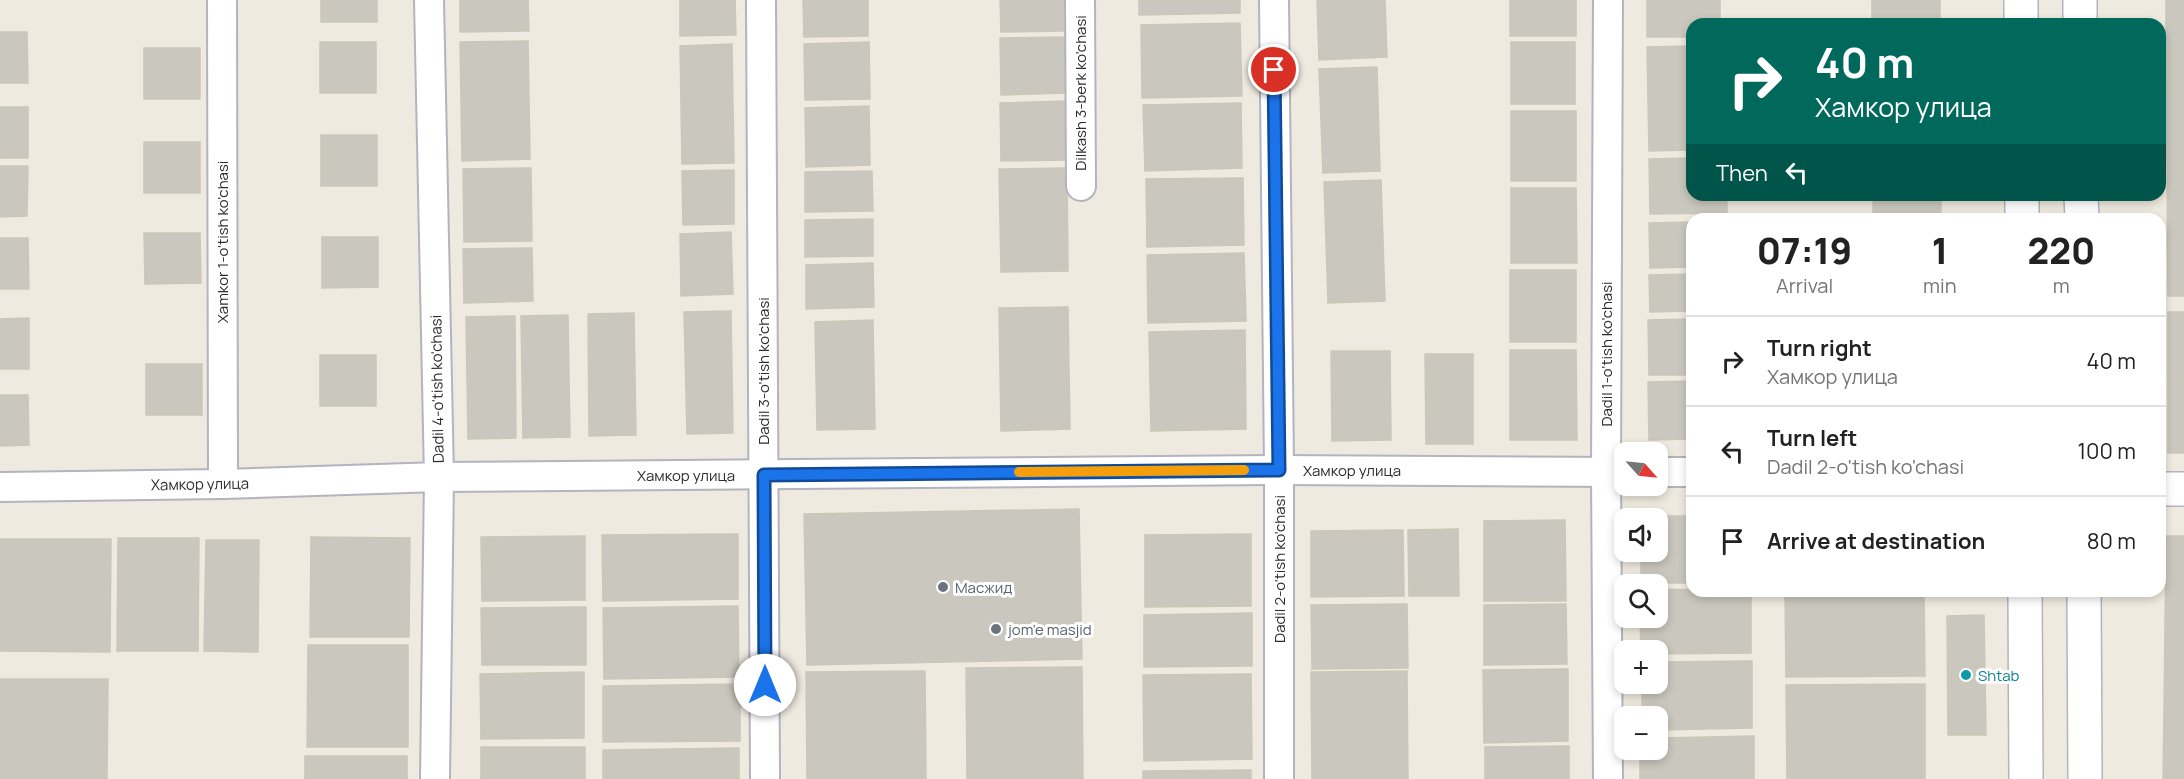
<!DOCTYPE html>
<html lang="en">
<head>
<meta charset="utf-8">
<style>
	:root { --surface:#fff; --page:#f6f6f6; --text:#222; --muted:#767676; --line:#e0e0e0 }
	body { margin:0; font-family:Manrope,sans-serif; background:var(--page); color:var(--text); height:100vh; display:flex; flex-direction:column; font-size:22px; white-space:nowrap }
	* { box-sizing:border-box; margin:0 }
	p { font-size:20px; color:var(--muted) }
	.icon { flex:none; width:33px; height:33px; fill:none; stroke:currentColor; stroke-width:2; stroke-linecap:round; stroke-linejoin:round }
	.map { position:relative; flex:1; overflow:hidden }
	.panel { position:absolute; left:1686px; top:213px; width:480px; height:384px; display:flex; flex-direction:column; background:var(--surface); border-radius:18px; box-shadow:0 3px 9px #0003 }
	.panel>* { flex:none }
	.banner { position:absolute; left:1686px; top:18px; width:480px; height:183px; border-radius:18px; box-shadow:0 3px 9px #0003; background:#00695c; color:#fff; overflow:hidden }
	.needle { width:39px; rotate:117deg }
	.controls { position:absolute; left:1614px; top:442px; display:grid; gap:12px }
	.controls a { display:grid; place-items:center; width:54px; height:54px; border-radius:12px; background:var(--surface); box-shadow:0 3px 9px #0003; font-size:30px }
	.pin { position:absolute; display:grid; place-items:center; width:51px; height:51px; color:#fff; margin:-26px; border:3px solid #fff; border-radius:50%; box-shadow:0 2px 6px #0007 }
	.me { position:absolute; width:66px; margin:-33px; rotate:0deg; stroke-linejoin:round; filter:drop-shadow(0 0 4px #0008) }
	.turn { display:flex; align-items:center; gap:21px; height:126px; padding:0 30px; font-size:27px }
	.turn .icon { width:78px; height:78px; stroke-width:2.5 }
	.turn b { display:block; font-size:42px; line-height:51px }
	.then { display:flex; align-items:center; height:57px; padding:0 30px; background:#0003; gap:12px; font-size:22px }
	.eta { display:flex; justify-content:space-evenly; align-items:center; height:102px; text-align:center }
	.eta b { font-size:36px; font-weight:800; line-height:42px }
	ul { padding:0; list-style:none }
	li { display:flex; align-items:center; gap:18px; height:90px; padding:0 30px; border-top:2px solid var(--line) }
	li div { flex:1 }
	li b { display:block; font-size:22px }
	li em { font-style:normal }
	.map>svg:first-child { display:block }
	.building { fill:#cac7be; stroke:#cbc7b8; stroke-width:1.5 }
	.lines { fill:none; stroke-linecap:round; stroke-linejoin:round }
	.street-casing { stroke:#b3b3c1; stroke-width:32 }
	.secondary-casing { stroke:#b3b3c1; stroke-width:36 }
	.street { stroke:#fff; stroke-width:28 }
	.secondary { stroke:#fff; stroke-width:33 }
	.route-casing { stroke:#114b97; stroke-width:15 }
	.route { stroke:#1a73e8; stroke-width:10 }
	.slow { stroke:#f59e0b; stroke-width:10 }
	.worship-dot { fill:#6b7280; stroke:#fff; stroke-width:2 }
	.culture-dot { fill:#0f9aa8; stroke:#fff; stroke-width:2 }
	.labels { text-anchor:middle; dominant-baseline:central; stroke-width:6; stroke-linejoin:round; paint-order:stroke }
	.street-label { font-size:15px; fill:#2d2d2d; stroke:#fff }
	.worship-label { font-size:15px; fill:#5b616d; stroke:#fff; text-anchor:start }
	.culture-label { font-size:15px; fill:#0d838f; stroke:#fff; text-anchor:start }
</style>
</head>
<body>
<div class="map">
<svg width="2184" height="779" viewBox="0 0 2184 779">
	<rect width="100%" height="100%" fill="#efeadf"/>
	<!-- building -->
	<g class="building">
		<rect x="321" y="0" width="56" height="22"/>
		<polygon points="460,0 528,0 529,31 460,32"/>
		<polygon points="680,0 735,0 736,35 680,36"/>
		<polygon points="803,0 868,0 868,36 804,37"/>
		<polygon points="1000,0 1063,0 1064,31 1001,32"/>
		<polygon points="1139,0 1240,0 1240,13 1139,15"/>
		<polygon points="1317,0 1385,0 1387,57 1319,60"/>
		<rect x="1510" y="0" width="66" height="36"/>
		<polygon points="1647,0 1720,0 1720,24 1692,24 1692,37 1647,37"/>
		<rect x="1872" y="0" width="68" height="24"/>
		<rect x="2166" y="0" width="18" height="48"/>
		<polygon points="1240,23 1242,96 1142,98 1141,25"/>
		<polygon points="0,32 27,32 28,83 0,83"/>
		<polygon points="1065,37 1065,93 1001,95 1000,38"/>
		<polygon points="528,41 530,159 462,161 460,42"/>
		<rect x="320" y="42" width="56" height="51"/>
		<polygon points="869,42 870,99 805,100 804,44"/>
		<rect x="1511" y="42" width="64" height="62"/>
		<polygon points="732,44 734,163 682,164 680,46"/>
		<polygon points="1692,46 1692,150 1649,151 1647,47"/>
		<rect x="144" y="48" width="56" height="51"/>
		<polygon points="2166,48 2184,48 2184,166 2167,166"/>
		<polygon points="1377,67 1380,171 1323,173 1319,69"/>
		<polygon points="1065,101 1067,160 1001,161 1000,103"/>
		<polygon points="1241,103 1242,168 1145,171 1143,105"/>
		<polygon points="869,106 870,165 806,167 805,108"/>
		<rect x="0" y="107" width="28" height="51"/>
		<rect x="1511" y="111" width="65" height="70"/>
		<rect x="321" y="135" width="56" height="51"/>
		<rect x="144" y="142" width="56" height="51"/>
		<polygon points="1692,158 1692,195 1727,195 1727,213 1650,214 1649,159"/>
		<polygon points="0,166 28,166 27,216 0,217"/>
		<polygon points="2167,166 2184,166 2184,296 2168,296"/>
		<polygon points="531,168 532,241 464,242 463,169"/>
		<polygon points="1067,168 1068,271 1001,272 999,169"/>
		<polygon points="734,170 734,224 683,225 682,171"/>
		<polygon points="872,171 873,211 805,212 805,172"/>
		<polygon points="1243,178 1244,245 1147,247 1146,179"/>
		<polygon points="1381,180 1385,301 1328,303 1324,182"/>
		<polygon points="1511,188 1576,188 1577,263 1511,263"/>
		<rect x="1873" y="195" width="68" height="24"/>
		<polygon points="873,219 873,256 805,257 805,220"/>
		<polygon points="1692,222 1692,267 1650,268 1649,223"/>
		<polygon points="731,232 733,294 681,296 680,234"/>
		<polygon points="144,233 200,233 201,283 145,284"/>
		<polygon points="322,237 378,237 378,287 322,288"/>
		<polygon points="0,238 28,238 29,289 0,289"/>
		<polygon points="532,248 533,301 464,303 463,249"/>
		<polygon points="1244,253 1246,321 1148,323 1147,255"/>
		<polygon points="873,263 874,307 806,309 806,265"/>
		<rect x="1510" y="270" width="66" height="72"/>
		<polygon points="1692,274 1692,311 1650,312 1649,275"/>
		<polygon points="1068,307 1070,429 1001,431 999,308"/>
		<polygon points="731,311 733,433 687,434 684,312"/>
		<rect x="2168" y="312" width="16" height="69"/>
		<polygon points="634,313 636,435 589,436 588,314"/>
		<polygon points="568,315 570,437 523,438 521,316"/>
		<polygon points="515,316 516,438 468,439 466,317"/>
		<polygon points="29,318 29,369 0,369 0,319"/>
		<polygon points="1692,319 1692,375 1649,375 1648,320"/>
		<polygon points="873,320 875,429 817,430 815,322"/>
		<polygon points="1245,330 1246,429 1151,431 1149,332"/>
		<polygon points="1510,350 1576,350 1577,440 1510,440"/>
		<polygon points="1331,351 1390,351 1391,440 1332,441"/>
		<polygon points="1425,354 1473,354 1473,444 1426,444"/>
		<rect x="320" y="355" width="56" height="51"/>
		<rect x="146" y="364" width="56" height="51"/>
		<polygon points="1692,381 1692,439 1649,440 1648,382"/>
		<rect x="2168" y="381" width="16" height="72"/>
		<polygon points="0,395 28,395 29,445 0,446"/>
		<polygon points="1079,509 1082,659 807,665 804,514"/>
		<polygon points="1640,516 1692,516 1692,583 1641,583 1641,552 1658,552 1658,519 1640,519"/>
		<polygon points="1565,520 1566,601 1484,601 1484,521"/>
		<polygon points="1458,529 1459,596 1409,596 1408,530"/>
		<polygon points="1403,530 1404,596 1311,597 1311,531"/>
		<polygon points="738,534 738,599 603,601 602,535"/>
		<polygon points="1251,534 1251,606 1145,607 1145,535"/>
		<polygon points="585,536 585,600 482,601 481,537"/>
		<polygon points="2166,536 2184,536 2184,713 2164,713"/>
		<polygon points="311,537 410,538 409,637 310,637"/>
		<polygon points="118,538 199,538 198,651 117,651"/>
		<polygon points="0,539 111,539 110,652 0,651"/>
		<polygon points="206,540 259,540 258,652 204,651"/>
		<polygon points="1658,589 1751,591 1751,653 1658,654 1658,651 1641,651 1640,618 1658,618"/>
		<polygon points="1924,594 1925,676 1786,677 1785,596"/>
		<polygon points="1407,604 1408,668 1312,669 1311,605"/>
		<polygon points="1566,604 1567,664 1484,665 1484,605"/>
		<polygon points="738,606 739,677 604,679 603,608"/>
		<polygon points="586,607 586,665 482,665 481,608"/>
		<polygon points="1252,613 1252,666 1144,667 1144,615"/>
		<polygon points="1984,615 1986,735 1948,735 1947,616"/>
		<polygon points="308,645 408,645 408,747 307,747"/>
		<polygon points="1752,661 1752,728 1658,730 1658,717 1642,717 1642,684 1658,684 1658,662"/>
		<polygon points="1082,667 1083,779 967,779 966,668"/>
		<polygon points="1568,669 1568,741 1484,743 1483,670"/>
		<polygon points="925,671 926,779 807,779 806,672"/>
		<polygon points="1407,671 1408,779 1312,779 1311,672"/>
		<polygon points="584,672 584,738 481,739 480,674"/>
		<polygon points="1251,674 1252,759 1144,761 1143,675"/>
		<polygon points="0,679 108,679 107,779 0,779"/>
		<polygon points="740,684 740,741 603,742 603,686"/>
		<polygon points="1925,684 1925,779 1787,779 1786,685"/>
		<polygon points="2164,713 2184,713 2184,779 2163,779"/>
		<polygon points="1754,736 1754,779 1640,779 1640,750 1658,750 1658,738"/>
		<polygon points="1569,746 1569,779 1485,779 1485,747"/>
		<rect x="481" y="747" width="104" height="32"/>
		<polygon points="739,748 739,779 603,779 603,750"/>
		<rect x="305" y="756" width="102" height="23"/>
		<polygon points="1251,770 1251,779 1143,779 1143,771"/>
	</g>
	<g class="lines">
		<defs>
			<g id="street">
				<polyline points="222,0 223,484"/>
				<polyline points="429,0 439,477 435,779"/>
				<polyline points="761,0 765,779"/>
				<polyline points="1080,0 1081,186"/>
				<polyline points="1274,0 1279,470 1279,779"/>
				<polyline points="1658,472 1692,472"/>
				<polyline points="0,487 223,484 439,477 1279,470 1624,472"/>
				<polyline points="1608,779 1606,472 1608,0"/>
			</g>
			<g id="secondary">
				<polyline points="2021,0 2021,24"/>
				<polyline points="2080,0 2080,24"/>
				<polyline points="2022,195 2022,219"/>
				<polyline points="2081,195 2082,219"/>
				<polyline points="2160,489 2184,489"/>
				<polyline points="2025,591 2026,779"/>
				<polyline points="2084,591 2085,779"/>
			</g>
		</defs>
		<!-- street casing -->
		<use href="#street" class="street-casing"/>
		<!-- secondary casing -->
		<use href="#secondary" class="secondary-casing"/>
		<!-- street -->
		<use href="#street" class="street"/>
		<!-- secondary -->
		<use href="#secondary" class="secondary"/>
	</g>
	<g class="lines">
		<defs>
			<polyline id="route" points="765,685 764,475 1279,470 1274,70"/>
		</defs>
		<!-- route casing -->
		<use href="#route" class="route-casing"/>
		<!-- route -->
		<use href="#route" class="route"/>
		<!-- slow -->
		<polyline class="slow" points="1019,472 1244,470"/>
	</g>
	<!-- markers -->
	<g class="worship-dot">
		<circle cx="943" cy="587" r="6"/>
		<circle cx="996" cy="629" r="6"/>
	</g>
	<circle class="culture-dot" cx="1966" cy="675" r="6"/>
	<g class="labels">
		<!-- street labels -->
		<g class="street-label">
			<text transform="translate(1080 93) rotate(-90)">Dilkash 3-berk ko'chasi</text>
			<text transform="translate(222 242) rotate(-90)">Xamkor 1-o'tish ko'chasi</text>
			<text transform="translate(1606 354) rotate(-90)">Dadil 1-o'tish ko'chasi</text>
			<text transform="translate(763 371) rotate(-90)">Dadil 3-o'tish ko'chasi</text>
			<text transform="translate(437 389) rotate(-91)">Dadil 4-o'tish ko'chasi</text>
			<text x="1352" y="470">Хамкор улица</text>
			<text x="686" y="475">Хамкор улица</text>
			<text transform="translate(200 484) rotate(-1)">Хамкор улица</text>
			<text transform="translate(1279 569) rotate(-90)">Dadil 2-o'tish ko'chasi</text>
		</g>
		<!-- worship labels -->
		<g class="worship-label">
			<text x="955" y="587">Масжид</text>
			<text x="1008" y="629">jom'e masjid</text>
		</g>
		<!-- culture labels -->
		<g class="culture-label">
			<text x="1978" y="675">Shtab</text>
		</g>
	</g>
</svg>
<div class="controls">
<a><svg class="needle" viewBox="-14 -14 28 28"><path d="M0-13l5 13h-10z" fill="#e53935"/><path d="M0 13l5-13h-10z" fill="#767676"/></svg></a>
<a><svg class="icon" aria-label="sound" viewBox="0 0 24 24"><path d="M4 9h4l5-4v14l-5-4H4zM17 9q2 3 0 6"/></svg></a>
<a><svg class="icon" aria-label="search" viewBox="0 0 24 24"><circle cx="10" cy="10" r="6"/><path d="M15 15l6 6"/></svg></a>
<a>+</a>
<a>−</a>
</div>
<div class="pin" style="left:1274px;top:70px;background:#d93025"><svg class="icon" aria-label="arrive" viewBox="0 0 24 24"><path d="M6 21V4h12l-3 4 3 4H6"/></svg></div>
<svg class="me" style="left:765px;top:685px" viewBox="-20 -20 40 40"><circle r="19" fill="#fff"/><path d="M0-13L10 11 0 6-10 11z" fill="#1a73e8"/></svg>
<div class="banner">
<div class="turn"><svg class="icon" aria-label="right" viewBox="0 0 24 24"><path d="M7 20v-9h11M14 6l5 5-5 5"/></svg><div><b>40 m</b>Хамкор улица</div></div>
<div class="then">Then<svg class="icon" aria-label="left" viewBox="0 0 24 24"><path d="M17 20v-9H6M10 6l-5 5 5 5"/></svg></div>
</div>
<section class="panel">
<div class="eta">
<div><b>07:19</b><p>Arrival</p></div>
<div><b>1</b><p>min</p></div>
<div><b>220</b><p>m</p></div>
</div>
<ul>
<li><svg class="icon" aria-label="right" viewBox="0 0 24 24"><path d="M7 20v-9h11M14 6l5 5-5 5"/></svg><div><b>Turn right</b><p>Хамкор улица</p></div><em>40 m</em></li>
<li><svg class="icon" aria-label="left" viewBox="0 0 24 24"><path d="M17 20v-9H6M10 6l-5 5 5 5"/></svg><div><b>Turn left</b><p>Dadil 2-o'tish ko'chasi</p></div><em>100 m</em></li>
<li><svg class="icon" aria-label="arrive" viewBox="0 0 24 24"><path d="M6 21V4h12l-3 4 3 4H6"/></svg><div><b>Arrive at destination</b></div><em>80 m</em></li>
</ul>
</section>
</div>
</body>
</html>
